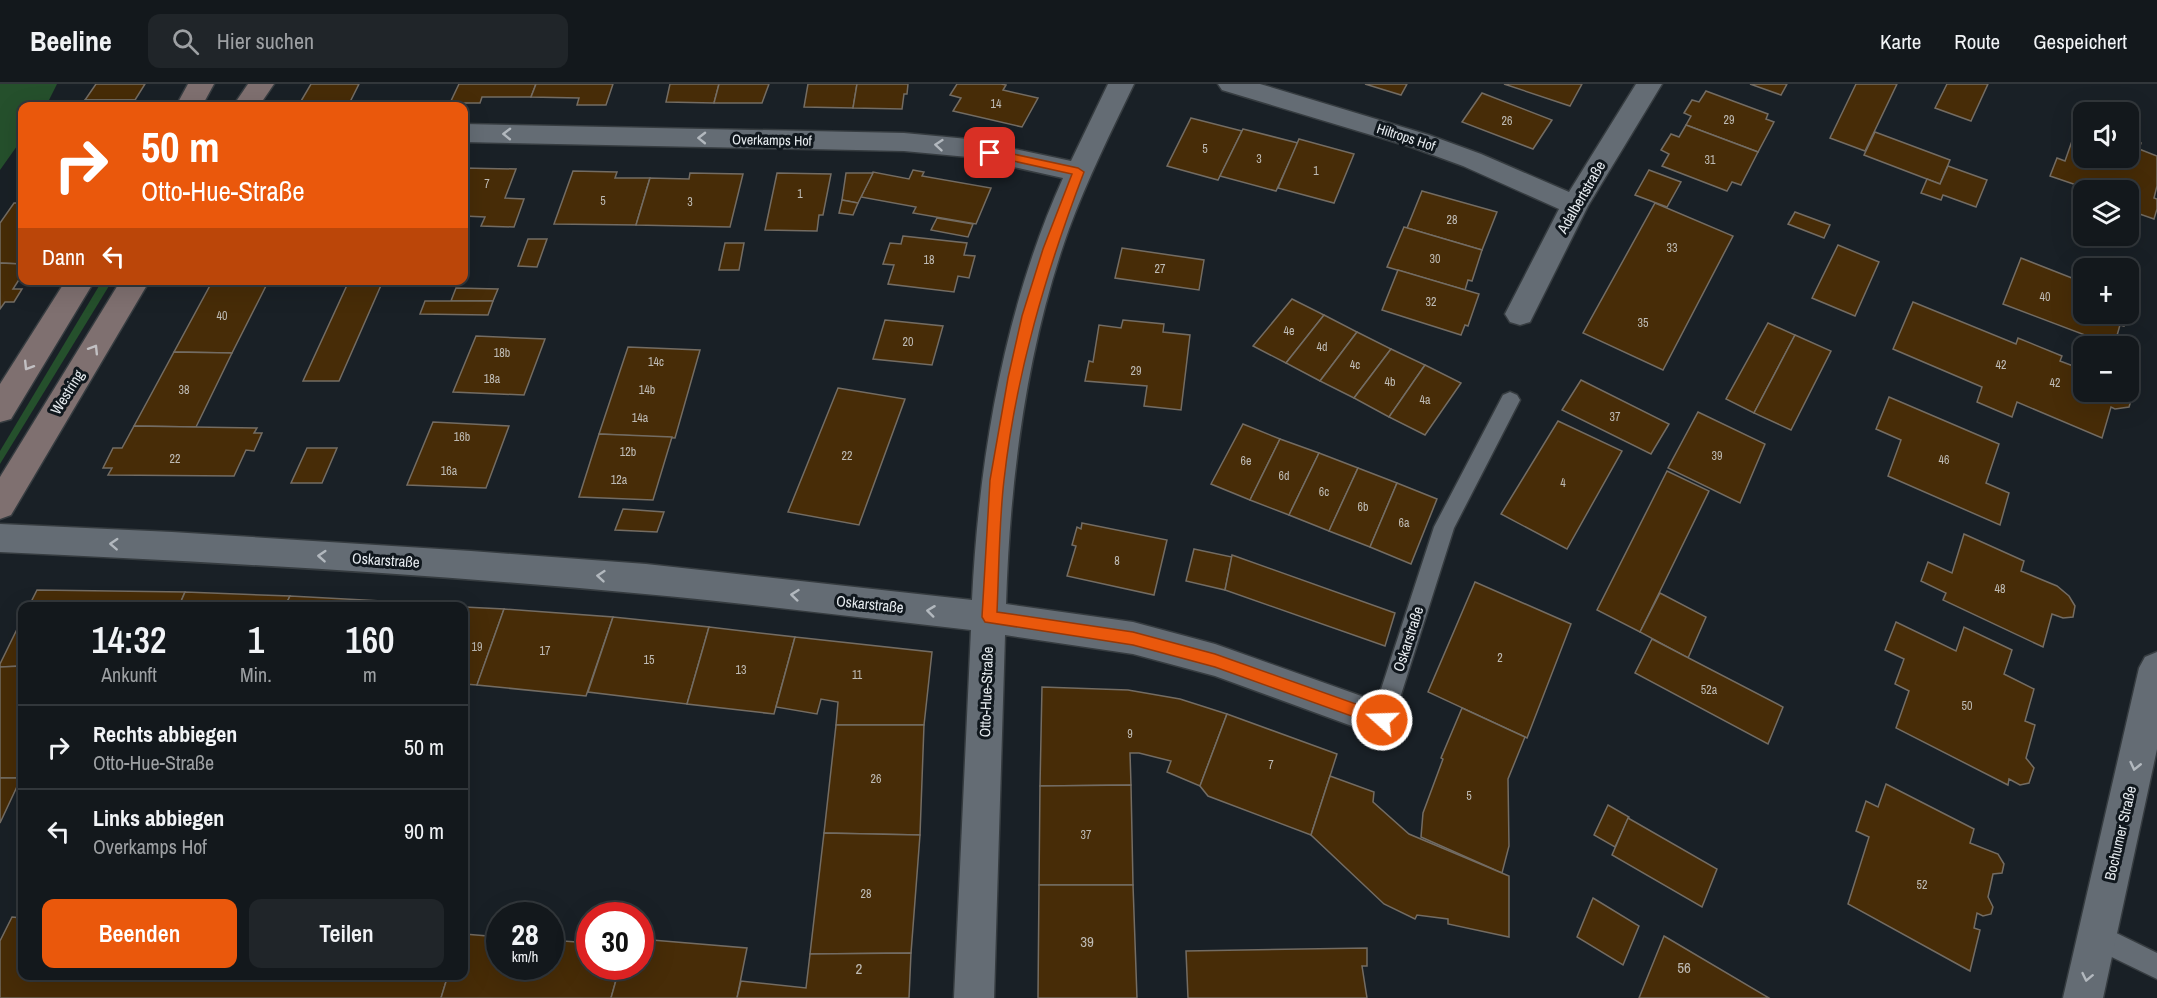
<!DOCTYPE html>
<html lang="de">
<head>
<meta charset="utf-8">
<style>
	:root { --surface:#13181c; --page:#202529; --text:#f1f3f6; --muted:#9da0a3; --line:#32373b; --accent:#ea580c }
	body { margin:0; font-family:"Archivo Narrow",sans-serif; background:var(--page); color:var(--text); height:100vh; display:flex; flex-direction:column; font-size:22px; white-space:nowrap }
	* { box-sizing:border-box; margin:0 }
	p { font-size:20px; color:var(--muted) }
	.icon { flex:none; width:33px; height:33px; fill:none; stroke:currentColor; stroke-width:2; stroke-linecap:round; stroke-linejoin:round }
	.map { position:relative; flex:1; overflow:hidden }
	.panel { position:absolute; left:18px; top:518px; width:450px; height:378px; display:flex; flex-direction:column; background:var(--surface); border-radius:12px; box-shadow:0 6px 24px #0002,0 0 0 2px var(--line) }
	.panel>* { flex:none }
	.banner { position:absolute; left:18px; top:18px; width:450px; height:183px; border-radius:12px; box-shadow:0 6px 24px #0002,0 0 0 2px var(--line); background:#ea580c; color:#fff; overflow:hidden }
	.tools { position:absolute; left:2073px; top:18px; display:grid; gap:12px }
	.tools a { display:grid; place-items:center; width:66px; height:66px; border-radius:12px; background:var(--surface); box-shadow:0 6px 24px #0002,0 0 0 2px var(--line); font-size:30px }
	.speed { position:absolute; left:486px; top:818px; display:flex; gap:12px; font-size:30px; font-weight:700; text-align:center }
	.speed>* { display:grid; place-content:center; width:78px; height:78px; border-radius:50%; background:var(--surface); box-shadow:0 6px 24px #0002,0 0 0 2px var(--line); line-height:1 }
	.speed small { font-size:15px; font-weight:400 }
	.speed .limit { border:9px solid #d22; background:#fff; color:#111 }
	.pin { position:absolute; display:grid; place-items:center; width:51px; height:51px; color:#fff; margin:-26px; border-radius:12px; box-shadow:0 3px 9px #0006 }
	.me { position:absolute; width:66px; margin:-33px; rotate:290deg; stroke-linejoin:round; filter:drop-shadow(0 0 4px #0008) }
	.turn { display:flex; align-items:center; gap:21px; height:126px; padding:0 24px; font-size:27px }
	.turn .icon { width:78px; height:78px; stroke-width:2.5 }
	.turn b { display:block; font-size:42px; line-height:51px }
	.then { display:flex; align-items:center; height:57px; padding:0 24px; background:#0003; gap:12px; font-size:22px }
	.eta { display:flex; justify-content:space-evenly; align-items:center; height:102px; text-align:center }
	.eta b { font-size:36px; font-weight:600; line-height:42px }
	.button { display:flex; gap:12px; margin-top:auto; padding:12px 24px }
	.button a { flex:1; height:69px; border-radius:12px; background:var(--accent); color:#fff; font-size:24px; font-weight:600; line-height:69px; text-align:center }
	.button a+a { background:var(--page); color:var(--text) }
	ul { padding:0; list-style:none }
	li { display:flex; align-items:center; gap:18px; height:84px; padding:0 24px; border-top:2px solid var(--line) }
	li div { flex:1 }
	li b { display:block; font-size:22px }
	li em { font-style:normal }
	header { display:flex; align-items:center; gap:36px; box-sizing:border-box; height:84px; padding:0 30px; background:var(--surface); border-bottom:2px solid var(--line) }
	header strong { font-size:28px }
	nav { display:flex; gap:33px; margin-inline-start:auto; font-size:21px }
	.search { width:420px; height:54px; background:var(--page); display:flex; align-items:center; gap:15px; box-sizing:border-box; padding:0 21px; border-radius:12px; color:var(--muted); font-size:22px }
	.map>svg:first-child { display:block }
	.green { fill:#25502c }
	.building { fill:#472c07; stroke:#736c63; stroke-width:1.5 }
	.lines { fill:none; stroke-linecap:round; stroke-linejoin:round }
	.service-casing { stroke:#363c40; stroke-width:3 }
	.minor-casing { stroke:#363c40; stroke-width:3 }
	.secondary-casing { stroke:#363c40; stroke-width:3 }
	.service { fill:#646c74; fill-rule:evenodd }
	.minor { fill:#646c74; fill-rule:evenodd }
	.secondary { fill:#7f7070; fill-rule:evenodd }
	.oneway { stroke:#b2b8be }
	.oneway2 { stroke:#c2c0c3 }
	.route { fill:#ea580c; stroke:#983908; stroke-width:1.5 }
	.labels { text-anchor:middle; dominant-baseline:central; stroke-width:6; stroke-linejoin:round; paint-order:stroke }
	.number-label { font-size:12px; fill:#bebbb5 }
	.far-street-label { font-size:14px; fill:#e6ebef; stroke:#10171d }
	.street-label { font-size:15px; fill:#e6ebef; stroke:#10171d }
	.near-number-label { font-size:15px; fill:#bebbb5 }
</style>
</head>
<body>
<header>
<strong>Beeline</strong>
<div class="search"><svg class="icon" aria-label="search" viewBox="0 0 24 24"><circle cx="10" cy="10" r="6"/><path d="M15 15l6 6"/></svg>Hier suchen</div>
<nav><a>Karte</a><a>Route</a><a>Gespeichert</a></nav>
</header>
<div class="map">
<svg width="2157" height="914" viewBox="0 0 2157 914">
	<rect width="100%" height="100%" fill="#192026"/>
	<!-- green -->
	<g class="green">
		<polygon points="0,0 57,0 46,22 22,22 22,55 0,86"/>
		<polygon points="102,197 112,197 0,380 0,367"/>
	</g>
	<!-- building -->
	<g class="building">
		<polygon points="96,0 145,0 135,16 85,16"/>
		<polygon points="311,0 359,0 350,18 301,17"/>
		<polygon points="459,0 536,0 531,13 482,13 480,19 450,19"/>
		<polygon points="536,0 613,0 606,21 577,21 579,14 531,13"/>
		<polygon points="670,0 719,0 714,19 666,18"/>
		<polygon points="719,0 769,0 762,19 714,19"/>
		<polygon points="808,0 857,0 853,24 804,23"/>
		<polygon points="857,0 908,0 907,10 904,10 902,25 853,24"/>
		<polygon points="957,0 1001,0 1006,1 1003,6 1038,14 1022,43 953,27 961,14 950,11"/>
		<polygon points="1365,0 1407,0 1401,11"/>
		<polygon points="1504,0 1582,0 1570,22"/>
		<polygon points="1750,0 1787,0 1781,11"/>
		<polygon points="1856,0 1897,0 1865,67 1830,54"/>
		<polygon points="1947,0 1988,0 1971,37 1935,24"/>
		<polygon points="1706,7 1768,30 1766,35 1774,38 1758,68 1686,41 1691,32 1684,29 1692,16 1699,18"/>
		<polygon points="1482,9 1552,36 1533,65 1462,38"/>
		<polygon points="85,16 135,16 131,22 80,22"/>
		<polygon points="1191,34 1242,47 1218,96 1167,82"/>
		<polygon points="2079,37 2084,39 2084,74 2128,74 2128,55 2141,59 2139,65 2157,72 2157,102 2154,114 2157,115 2157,125 2154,135 2128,126 2128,106 2091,106 2050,92 2057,74 2065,77"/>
		<polygon points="1686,41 1758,68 1741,101 1732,98 1727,107 1662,82 1669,70 1661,66 1671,50 1679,53"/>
		<polygon points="1243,45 1298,59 1276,107 1220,92"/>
		<polygon points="1875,48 1950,76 1940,100 1864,71"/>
		<polygon points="1299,55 1354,70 1334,119 1278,104"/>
		<polygon points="1948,82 1987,96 1976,123 1943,111 1941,116 1921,109 1927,95 1940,100"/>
		<polygon points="464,84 516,85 505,114 524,115 514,143 481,142 485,133 464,132"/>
		<polygon points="913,86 924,88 922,92 991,104 976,140 913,129 916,123 861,113 873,88 909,95"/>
		<polygon points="1649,86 1681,98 1667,123 1635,111"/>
		<polygon points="573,87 617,88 615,94 650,94 636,141 554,140"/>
		<polygon points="690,89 743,90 730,143 636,141 650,94 689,95"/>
		<polygon points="777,89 831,90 823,131 819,131 817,147 765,146"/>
		<polygon points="846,89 873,89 858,119 842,116"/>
		<polygon points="1422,107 1497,128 1482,166 1407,144"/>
		<polygon points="842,116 858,119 853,131 839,129"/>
		<polygon points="14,119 22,119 22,180 0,179 0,139"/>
		<polygon points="1655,119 1733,152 1663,286 1583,249"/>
		<polygon points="1795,128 1830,141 1824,154 1788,140"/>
		<polygon points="937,134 973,140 968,153 931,146"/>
		<polygon points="1404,143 1482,166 1472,197 1468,196 1465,206 1387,183"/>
		<polygon points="903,152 967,159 964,171 975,172 969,194 958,192 954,208 888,200 894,181 883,180 890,159 901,160"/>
		<polygon points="528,155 547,155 537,183 518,182"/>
		<polygon points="725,159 744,159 739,186 719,186"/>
		<polygon points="1838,161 1879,178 1855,232 1812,214"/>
		<polygon points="1122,164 1204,176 1199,206 1115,194"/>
		<polygon points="2021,174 2077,196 2075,203 2084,206 2084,230 2128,230 2124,242 2120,241 2114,262 2003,220"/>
		<polygon points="0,179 22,180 22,191 13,205 22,205 14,218 5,218 0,225"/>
		<polygon points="1398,186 1479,210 1468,242 1465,241 1461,251 1382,226"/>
		<polygon points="213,196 269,196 232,269 174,268"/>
		<polygon points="348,199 382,199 339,297 303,297"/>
		<polygon points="456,204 498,205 493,217 451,217"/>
		<polygon points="1292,215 1324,231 1286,279 1253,262"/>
		<polygon points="425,217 493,217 488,231 420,230"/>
		<polygon points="1913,218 2016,260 2018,254 2062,272 2060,277 2084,286 2084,308 2126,308 2132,313 2129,323 2115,325 2111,323 2102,354 2017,318 2012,333 1977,318 1982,303 1893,265"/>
		<polygon points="1324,231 1357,248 1320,297 1286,279"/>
		<polygon points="885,236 943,242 932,281 873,275"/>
		<polygon points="1123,236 1164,240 1163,248 1190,251 1181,326 1144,322 1147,302 1085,297 1089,277 1093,278 1099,241 1121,244"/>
		<polygon points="1768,239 1795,251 1754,329 1726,315"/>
		<polygon points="1357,248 1391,265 1354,314 1320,297"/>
		<polygon points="1795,251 1831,267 1791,346 1754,329"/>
		<polygon points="476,252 545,255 524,311 453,308"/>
		<polygon points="628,263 700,266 675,354 599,350"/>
		<polygon points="1391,265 1425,281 1389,333 1354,314"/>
		<polygon points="174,268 232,269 196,343 134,342"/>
		<polygon points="1425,281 1461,299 1425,351 1389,333"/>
		<polygon points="1581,296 1669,340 1651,370 1562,326"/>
		<polygon points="838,304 905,315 859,441 788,428"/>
		<polygon points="1889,313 1999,360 1986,399 2009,409 2000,441 1888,392 1901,356 1876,345"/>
		<polygon points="1698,328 1765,360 1740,419 1668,384"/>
		<polygon points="1558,337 1622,367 1567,465 1501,430"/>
		<polygon points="433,338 509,342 486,404 407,401"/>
		<polygon points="1243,340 1280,355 1250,416 1211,400"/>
		<polygon points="134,342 257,344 254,349 262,349 254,367 246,366 234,392 108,391 112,384 103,384 113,364 122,364"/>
		<polygon points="599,350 672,353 653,416 579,413"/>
		<polygon points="1280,355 1319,369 1289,431 1250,416"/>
		<polygon points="307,364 337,364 322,399 291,399"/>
		<polygon points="1319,369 1358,384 1329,447 1289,431"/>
		<polygon points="1358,384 1397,399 1370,463 1329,447"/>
		<polygon points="1667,387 1709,407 1640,548 1597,526"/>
		<polygon points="1397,399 1437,415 1411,480 1370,463"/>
		<polygon points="623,425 664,428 657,448 615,446"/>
		<polygon points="1082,439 1167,456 1154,511 1067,492 1076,462 1072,461 1077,443 1081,445"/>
		<polygon points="1964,450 2024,477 2021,487 2057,502 2069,512 2075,522 2073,533 2063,534 2052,530 2043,563 1943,516 1946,509 1921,497 1928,478 1952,489"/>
		<polygon points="1194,465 1232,473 1225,506 1186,497"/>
		<polygon points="1232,471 1395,529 1385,562 1225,506"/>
		<polygon points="1475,498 1571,540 1527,654 1428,608"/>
		<polygon points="37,506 185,508 179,522 29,522"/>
		<polygon points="185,508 290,512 285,522 179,522"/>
		<polygon points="1660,509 1706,533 1688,574 1640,548"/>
		<polygon points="290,512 400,518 399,522 285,522"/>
		<polygon points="400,518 454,522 399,522"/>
		<polygon points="464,523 504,525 477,601 464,600"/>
		<polygon points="504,525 613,533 586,612 477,601"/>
		<polygon points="613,533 709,543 687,620 588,608"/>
		<polygon points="22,535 22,582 0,583 0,580"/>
		<polygon points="1896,538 1956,567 1964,543 2012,566 2004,590 2034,605 2025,637 2035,641 2026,674 2034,684 2029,699 2020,701 2009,695 2008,701 1896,644 1909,607 1895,600 1904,575 1885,566"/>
		<polygon points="709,543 795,553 774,630 687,620"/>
		<polygon points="795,553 932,568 924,641 836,641 838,618 821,615 817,630 776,623"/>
		<polygon points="1652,555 1783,623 1768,660 1635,589"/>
		<polygon points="22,582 22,694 0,694 0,583"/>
		<polygon points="1042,603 1128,606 1180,615 1227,630 1200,702 1167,688 1171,677 1139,669 1130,669 1131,701 1040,702"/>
		<polygon points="1462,624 1525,653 1508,695 1509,762 1502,789 1421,753 1423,729 1443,675 1441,674"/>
		<polygon points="1227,630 1337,670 1311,751 1208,712 1200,702"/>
		<polygon points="836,641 924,641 920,751 824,749"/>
		<polygon points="1330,692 1374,708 1373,718 1409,750 1509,792 1509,853 1448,840 1448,835 1417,831 1415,835 1384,820 1311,751"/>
		<polygon points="0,694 21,694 0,739"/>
		<polygon points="1886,700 1974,745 1970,759 1998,770 2004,780 2002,789 1993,790 1988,813 1993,823 1991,830 1983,832 1977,829 1974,844 1980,846 1970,887 1848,820 1869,753 1856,747 1866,717 1878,723"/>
		<polygon points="1131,701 1133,801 1039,801 1040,702"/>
		<polygon points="1608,721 1629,733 1615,763 1594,751"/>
		<polygon points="1628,734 1717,785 1702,823 1612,771"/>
		<polygon points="824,749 920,751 911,869 810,870"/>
		<polygon points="1039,801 1133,801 1137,914 1038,914"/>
		<polygon points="1593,814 1639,842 1623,881 1577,853"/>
		<polygon points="12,833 22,834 22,891 448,891 441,914 0,914 0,857"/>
		<polygon points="464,850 500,853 500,882 550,882 550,856 590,859 590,882 620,882 611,914 441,914 448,891 464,891"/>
		<polygon points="1664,852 1769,914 1639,914"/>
		<polygon points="640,855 747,864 737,914 611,914 620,882 640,882"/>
		<polygon points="1367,864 1367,882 1362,882 1367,914 1188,914 1186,867"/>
		<polygon points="911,869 909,914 737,914 741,897 806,904 810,870"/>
	</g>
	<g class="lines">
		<defs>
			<g id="service">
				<polygon points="1510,308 1517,311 1520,316 1454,444 1393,636 1390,644 1382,647 1374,644 1371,636 1434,443 1503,311"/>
				<polygon points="2096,839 2157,869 2157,895 2087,861 2083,852 2087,843"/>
			</g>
			<g id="minor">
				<path d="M1108 0H1134C1111 48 1087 96 1069 145 1026 265 1010 394 1006 520L1133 538 1215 560 1395 624 1400 636 1395 648 1382 653 1215 592 1133 570 1005 551 994 914H954L971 546C862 534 754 520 645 510 430 490 215 478 0 468V440L172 448 471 467 646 480 972 516C979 373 1004 225 1063 94L968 73 904 67 464 58V40L904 49 968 55 1071 77Z"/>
				<polygon points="1218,0 1260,0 1429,51 1481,70 1569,108 1636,0 1662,0 1588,122 1530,238 1520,241 1510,238 1505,230 1559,125 1463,82 1411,63 1222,6"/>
				<polygon points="2157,568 2157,665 2103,914 2063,914 2139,584 2145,573"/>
			</g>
			<g id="secondary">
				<polygon points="188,0 214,0 202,22 176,22"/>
				<polygon points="248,0 274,0 259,22 233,22"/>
				<polygon points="66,196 95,196 11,335 0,338 0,300"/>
				<polygon points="121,196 150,196 11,431 0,435 0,393"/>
			</g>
		</defs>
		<!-- service casing -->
		<use href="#service" class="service-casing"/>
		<!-- minor casing -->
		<use href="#minor" class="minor-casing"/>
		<!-- secondary casing -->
		<use href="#secondary" class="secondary-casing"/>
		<!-- service -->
		<use href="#service" class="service"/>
		<!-- minor -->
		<use href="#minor" class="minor"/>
		<!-- secondary -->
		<use href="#secondary" class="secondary"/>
	</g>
	<!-- one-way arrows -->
	<defs><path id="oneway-chevron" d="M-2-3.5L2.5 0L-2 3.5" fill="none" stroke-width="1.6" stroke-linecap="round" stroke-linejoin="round" transform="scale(1.5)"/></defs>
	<g class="oneway">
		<use href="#oneway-chevron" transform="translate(507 50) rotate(-179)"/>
		<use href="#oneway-chevron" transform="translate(702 54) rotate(-179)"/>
		<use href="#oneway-chevron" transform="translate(939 61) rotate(-175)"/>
		<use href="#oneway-chevron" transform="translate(114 460) rotate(-177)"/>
		<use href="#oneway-chevron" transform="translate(322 472) rotate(-176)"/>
		<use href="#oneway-chevron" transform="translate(601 492) rotate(-175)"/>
		<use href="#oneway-chevron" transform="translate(795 511) rotate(-174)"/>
		<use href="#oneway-chevron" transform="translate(931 527) rotate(-173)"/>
		<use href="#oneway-chevron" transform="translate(2135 682) rotate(103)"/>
		<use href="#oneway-chevron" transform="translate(2087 893) rotate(102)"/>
	</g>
	<g class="oneway2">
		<use href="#oneway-chevron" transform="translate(94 265) rotate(-58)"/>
		<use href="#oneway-chevron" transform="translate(28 282) rotate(122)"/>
	</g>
	<!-- route -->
	<path class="route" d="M990 65 1078 84 1084 88C1046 188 1016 289 1004 396 999 439 999 484 997 528L1133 548 1215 570 1387 631 1389 636 1387 641 1382 643 1215 583 1133 561 985 538 982 533 990 396 1008 294 1022 232 1043 165 1072 90 986 71V66Z"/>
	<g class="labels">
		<!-- number labels -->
		<g class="number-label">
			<text x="996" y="20">14</text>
			<text x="1729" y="36">29</text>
			<text x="1507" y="37">26</text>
			<text x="1205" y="65">5</text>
			<text x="1259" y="75">3</text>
			<text x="1710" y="76">31</text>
			<text x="1316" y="87">1</text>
			<text x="487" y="100">7</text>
			<text x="800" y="110">1</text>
			<text x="603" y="117">5</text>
			<text x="690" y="118">3</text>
			<text x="1452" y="136">28</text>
			<text x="1672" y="164">33</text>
			<text x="1435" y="175">30</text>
			<text x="929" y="176">18</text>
			<text x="1160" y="185">27</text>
			<text x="2045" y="213">40</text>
			<text x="1431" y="218">32</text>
			<text x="222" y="232">40</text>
			<text x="1643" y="239">35</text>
			<text x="1289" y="247">4e</text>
			<text x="908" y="258">20</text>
			<text x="1322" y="263">4d</text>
			<text x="502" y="269">18b</text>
			<text x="656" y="278">14c</text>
			<text x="1355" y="281">4c</text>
			<text x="2001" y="281">42</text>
			<text x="1136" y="287">29</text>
			<text x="492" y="295">18a</text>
			<text x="1390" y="298">4b</text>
			<text x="2055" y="299">42</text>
			<text x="184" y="306">38</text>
			<text x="647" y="306">14b</text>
			<text x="1425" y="316">4a</text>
			<text x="1615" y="333">37</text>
			<text x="640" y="334">14a</text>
			<text x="462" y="353">16b</text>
			<text x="628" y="368">12b</text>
			<text x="847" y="372">22</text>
			<text x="1717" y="372">39</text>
			<text x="175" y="375">22</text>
			<text x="1944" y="376">46</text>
			<text x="1246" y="377">6e</text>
			<text x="449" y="387">16a</text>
			<text x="1284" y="392">6d</text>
			<text x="619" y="396">12a</text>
			<text x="1563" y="399">4</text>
			<text x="1324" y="408">6c</text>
			<text x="1363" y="423">6b</text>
			<text x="1404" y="439">6a</text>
			<text x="1117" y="477">8</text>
			<text x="2000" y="505">48</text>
			<text x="477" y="563">19</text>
			<text x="545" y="567">17</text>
			<text x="1500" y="574">2</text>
			<text x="649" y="576">15</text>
			<text x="741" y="586">13</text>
			<text x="857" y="591">11</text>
			<text x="1709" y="606">52a</text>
			<text x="1967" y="622">50</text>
			<text x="1130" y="650">9</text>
			<text x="1271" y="681">7</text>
			<text x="876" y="695">26</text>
			<text x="1469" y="712">5</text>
			<text x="1086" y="751">37</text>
			<text x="1922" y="801">52</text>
			<text x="866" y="810">28</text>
		</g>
		<!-- far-street labels -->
		<g class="far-street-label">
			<text transform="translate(1406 53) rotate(18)">Hiltrops Hof</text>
			<text transform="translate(772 56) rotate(1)">Overkamps Hof</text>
		</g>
		<!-- street labels -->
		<g class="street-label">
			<text transform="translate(1581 113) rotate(-60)">Adalbertstraße</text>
			<text transform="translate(67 308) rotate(-58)">Westring</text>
			<text transform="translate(386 476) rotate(4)">Oskarstraße</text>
			<text transform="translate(870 520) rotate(6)">Oskarstraße</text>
			<text transform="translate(1408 555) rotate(-72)">Oskarstraße</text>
			<text transform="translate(986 608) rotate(-88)">Otto-Hue-Straße</text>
			<text transform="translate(2120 749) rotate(-77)">Bochumer Straße</text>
		</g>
		<!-- near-number labels -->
		<g class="near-number-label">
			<text x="1087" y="857">39</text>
			<text x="1684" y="883">56</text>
			<text x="859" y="884">2</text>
		</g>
	</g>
</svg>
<div class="tools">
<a><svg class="icon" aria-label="sound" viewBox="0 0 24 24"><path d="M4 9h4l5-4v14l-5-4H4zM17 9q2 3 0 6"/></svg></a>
<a><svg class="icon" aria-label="layers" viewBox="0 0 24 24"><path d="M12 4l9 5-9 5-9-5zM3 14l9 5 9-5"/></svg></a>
<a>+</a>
<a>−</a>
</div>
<div class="speed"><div>28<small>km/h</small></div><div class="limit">30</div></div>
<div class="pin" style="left:990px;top:69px;background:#d93025"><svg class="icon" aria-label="arrive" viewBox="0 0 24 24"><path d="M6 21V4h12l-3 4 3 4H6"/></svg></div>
<svg class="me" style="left:1382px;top:636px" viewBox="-20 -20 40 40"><circle r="17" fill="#ea580c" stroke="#fff" stroke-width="3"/><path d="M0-11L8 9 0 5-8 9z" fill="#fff"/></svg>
<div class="banner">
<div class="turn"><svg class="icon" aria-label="right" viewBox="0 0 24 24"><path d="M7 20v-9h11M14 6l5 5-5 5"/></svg><div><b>50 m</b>Otto-Hue-Straße</div></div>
<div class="then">Dann<svg class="icon" aria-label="left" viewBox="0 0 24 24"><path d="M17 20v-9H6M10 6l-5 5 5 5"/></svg></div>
</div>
<section class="panel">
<div class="eta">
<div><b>14:32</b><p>Ankunft</p></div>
<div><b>1</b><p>Min.</p></div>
<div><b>160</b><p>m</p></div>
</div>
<ul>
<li><svg class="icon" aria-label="right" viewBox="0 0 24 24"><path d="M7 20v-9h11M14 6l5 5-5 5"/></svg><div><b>Rechts abbiegen</b><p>Otto-Hue-Straße</p></div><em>50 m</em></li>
<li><svg class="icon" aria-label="left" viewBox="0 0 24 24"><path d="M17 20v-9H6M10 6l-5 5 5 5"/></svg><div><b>Links abbiegen</b><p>Overkamps Hof</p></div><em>90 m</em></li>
</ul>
<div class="button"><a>Beenden</a><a>Teilen</a></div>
</section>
</div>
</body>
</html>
